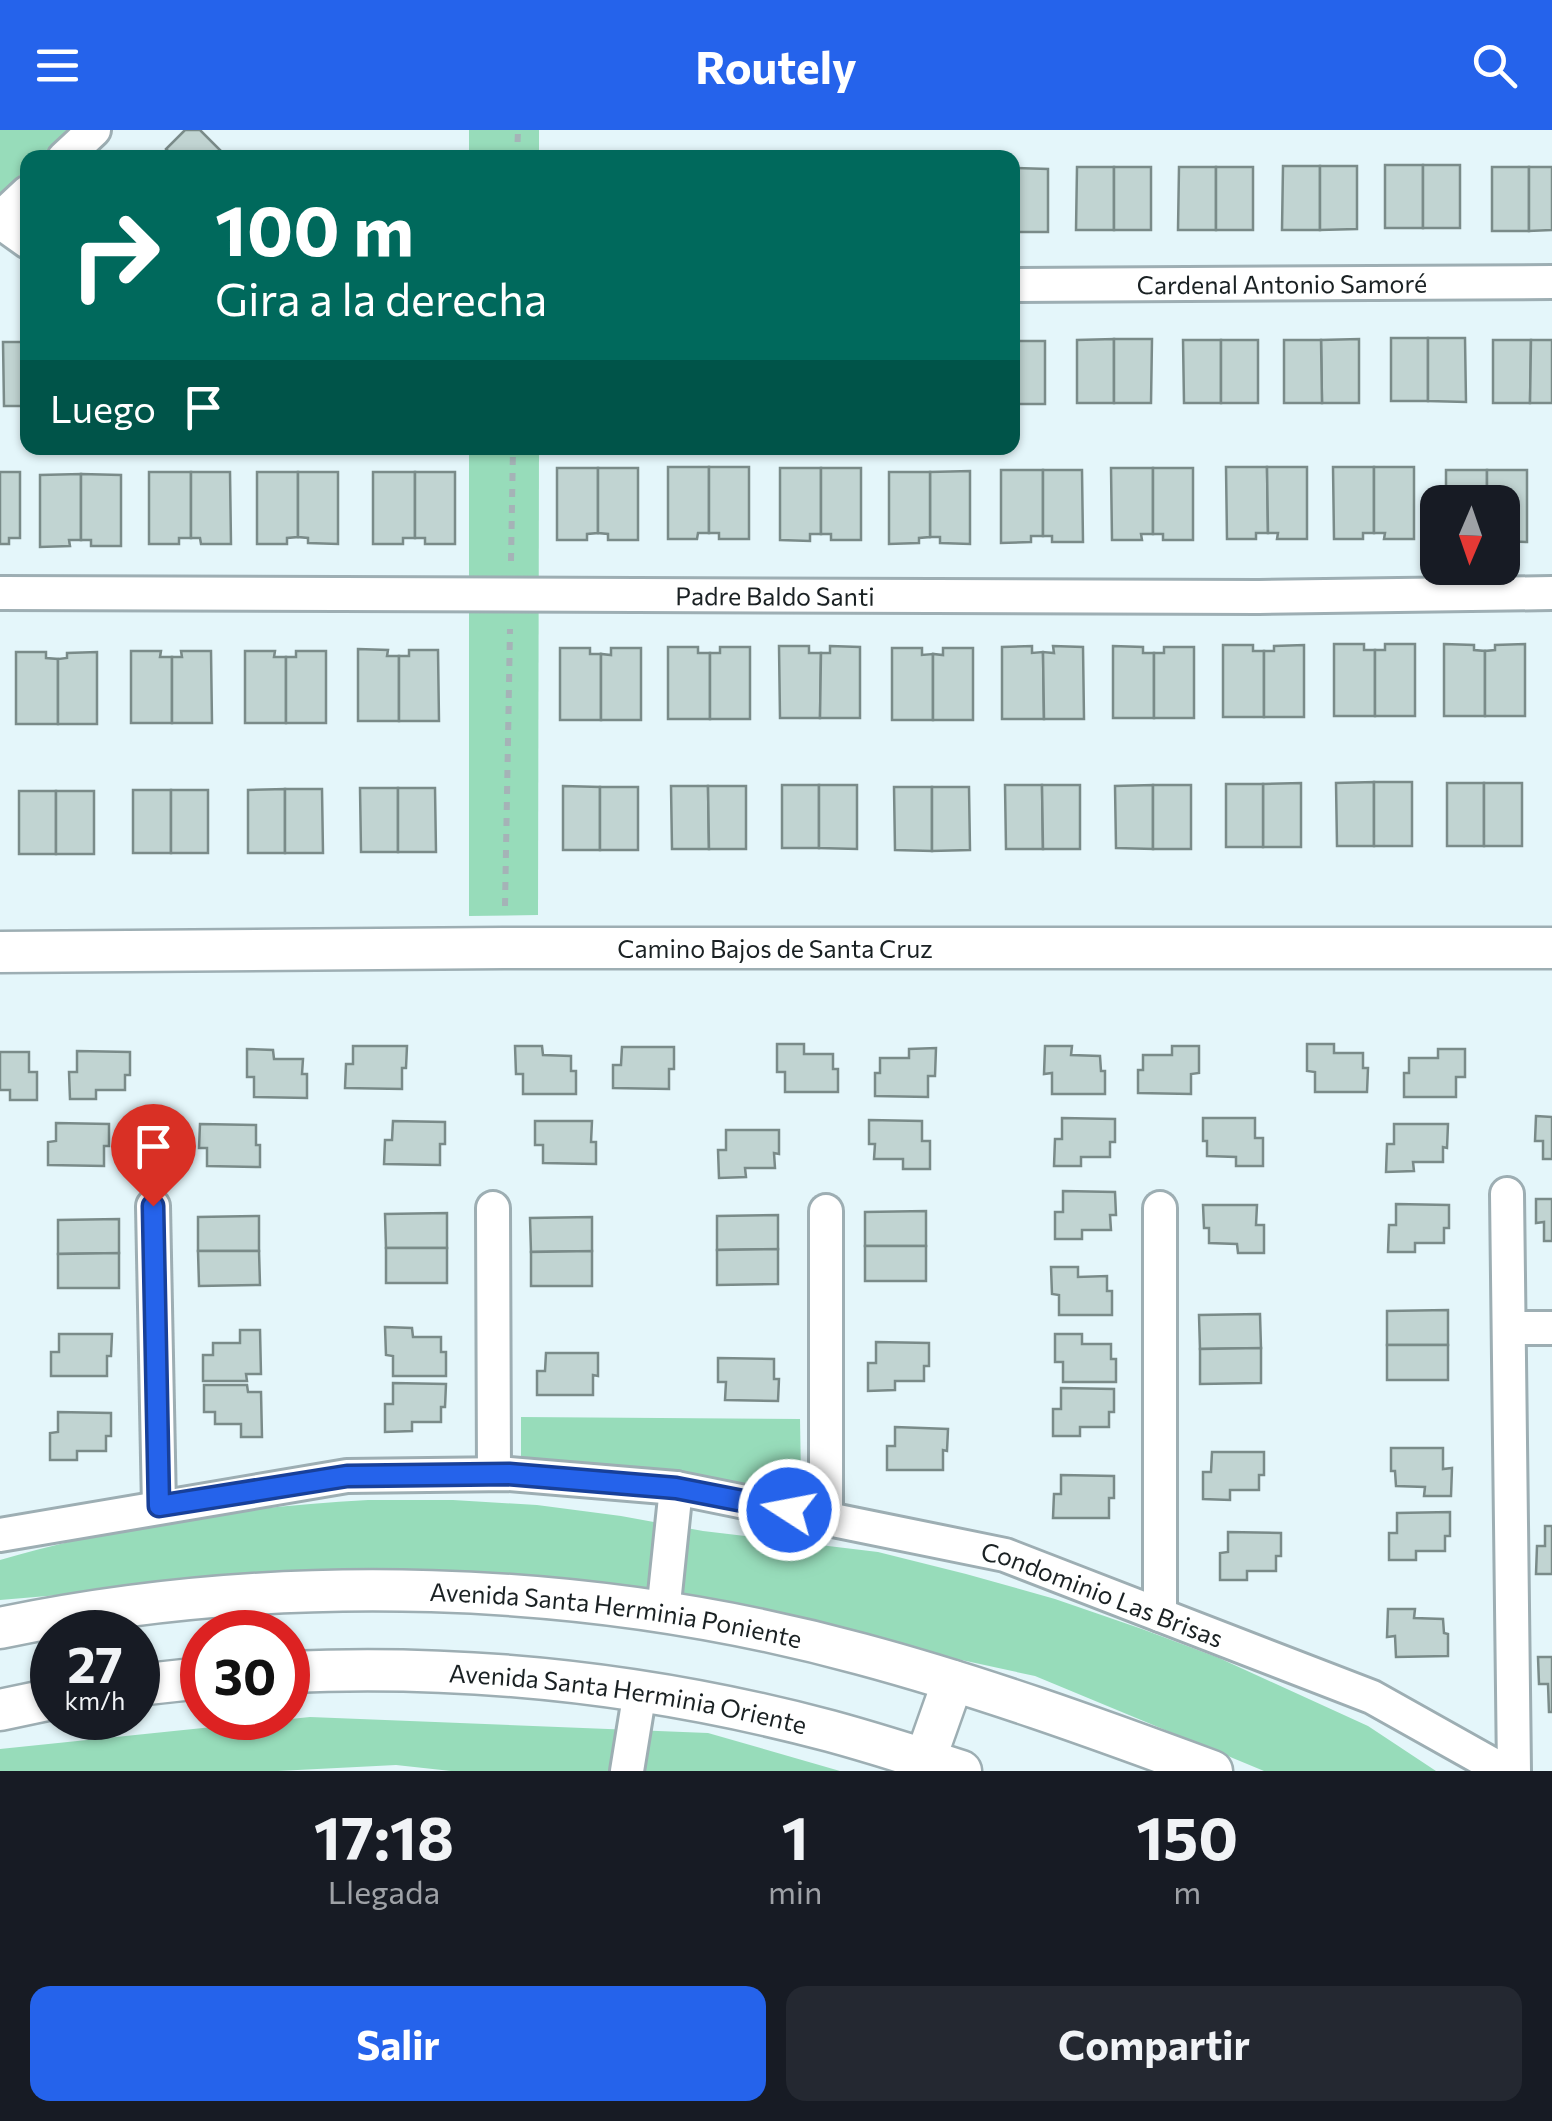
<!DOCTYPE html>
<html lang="es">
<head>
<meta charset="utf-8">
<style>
	:root { --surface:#171b24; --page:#242831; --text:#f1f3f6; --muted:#9ea1a6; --accent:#2563eb }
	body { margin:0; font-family:Commissioner,sans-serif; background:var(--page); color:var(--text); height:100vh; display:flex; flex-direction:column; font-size:38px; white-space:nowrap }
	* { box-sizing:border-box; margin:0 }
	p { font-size:32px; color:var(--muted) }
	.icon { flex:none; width:55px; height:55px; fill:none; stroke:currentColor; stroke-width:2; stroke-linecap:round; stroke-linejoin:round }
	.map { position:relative; height:1641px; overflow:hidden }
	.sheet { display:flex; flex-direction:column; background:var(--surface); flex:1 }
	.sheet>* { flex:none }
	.hud { position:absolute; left:20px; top:20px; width:1000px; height:305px; border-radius:20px; box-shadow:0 2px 8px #0004; background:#00695c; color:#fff; overflow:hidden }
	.needle { width:65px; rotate:182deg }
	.fabs { position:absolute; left:1420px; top:355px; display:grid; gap:20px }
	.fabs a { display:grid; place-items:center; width:100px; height:100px; border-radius:20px; background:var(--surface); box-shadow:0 2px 8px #0004; font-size:50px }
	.speed { position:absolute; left:30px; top:1480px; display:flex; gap:20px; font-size:50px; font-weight:700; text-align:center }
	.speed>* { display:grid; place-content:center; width:130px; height:130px; border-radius:50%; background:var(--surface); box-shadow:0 2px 8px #0004; line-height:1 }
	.speed small { font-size:25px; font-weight:400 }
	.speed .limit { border:15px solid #d22; background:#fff; color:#111 }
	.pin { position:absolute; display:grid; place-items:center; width:85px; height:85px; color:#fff; margin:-102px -42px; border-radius:50% 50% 50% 0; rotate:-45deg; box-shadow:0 0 10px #0007 }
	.pin .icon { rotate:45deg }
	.me { position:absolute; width:110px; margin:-55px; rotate:281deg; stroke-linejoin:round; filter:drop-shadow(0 0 8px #0008) }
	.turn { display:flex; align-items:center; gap:35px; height:210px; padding:0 30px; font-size:45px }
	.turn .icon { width:130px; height:130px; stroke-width:2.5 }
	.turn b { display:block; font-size:70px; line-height:85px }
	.then { display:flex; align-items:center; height:95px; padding:0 30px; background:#0003; gap:20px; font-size:38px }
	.eta { display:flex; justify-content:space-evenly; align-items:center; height:170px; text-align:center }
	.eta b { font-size:60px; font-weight:700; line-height:70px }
	.button { display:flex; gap:20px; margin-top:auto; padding:20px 30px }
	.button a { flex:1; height:115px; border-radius:20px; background:var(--accent); color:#fff; font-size:40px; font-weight:700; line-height:115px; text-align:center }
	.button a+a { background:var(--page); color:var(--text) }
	header { display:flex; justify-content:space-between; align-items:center; height:130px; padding:0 30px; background:var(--accent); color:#fff; font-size:45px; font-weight:700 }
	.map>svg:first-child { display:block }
	.green { fill:#97dcba }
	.building { fill:#c1d4d2; stroke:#7a8b89; stroke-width:2.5 }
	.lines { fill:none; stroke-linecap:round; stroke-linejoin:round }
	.minor-casing { stroke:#9daeb3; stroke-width:38 }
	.tertiary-casing { stroke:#9daeb3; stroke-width:45 }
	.path { stroke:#a5b3b7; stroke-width:6; stroke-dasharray:8 8; stroke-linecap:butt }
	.minor { stroke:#fff; stroke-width:32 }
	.tertiary { stroke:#fff; stroke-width:40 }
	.route-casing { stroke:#184099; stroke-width:25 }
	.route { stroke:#2563eb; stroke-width:18 }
	.labels { text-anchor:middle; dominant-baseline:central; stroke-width:10; stroke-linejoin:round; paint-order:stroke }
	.street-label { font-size:25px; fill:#1a2123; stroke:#fff }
</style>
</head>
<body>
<header><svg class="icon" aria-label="menu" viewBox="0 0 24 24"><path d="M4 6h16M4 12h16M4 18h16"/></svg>Routely<svg class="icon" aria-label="search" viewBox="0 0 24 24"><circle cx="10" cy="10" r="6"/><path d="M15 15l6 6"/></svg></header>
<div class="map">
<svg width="1552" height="1641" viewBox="0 0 1552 1641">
	<rect width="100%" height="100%" fill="#e4f6fa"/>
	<!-- green -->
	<g class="green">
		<polygon points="0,0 68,0 39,27 28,28 27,38 0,64"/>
		<rect x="469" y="0" width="70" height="27"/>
		<polygon points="469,318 539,318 538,785 469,786"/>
		<polygon points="521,1287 800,1289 801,1347 796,1358 779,1362 538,1336 521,1329"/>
		<path d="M368 1370H453L537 1375 621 1386 703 1401 878 1422 966 1444 1055 1469 1142 1499 1219 1528 1368 1596 1436 1641H1264L1035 1546 689 1471 377 1438 0 1470V1430C122 1395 241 1377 368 1370Z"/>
		<polygon points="310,1587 708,1603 840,1641 451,1641 396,1635 278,1641 0,1641 0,1619"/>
	</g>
	<!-- building -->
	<g class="building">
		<polygon points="185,0 200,0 228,28 175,28 166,19"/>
		<rect x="1385" y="35" width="38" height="63"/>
		<rect x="1423" y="35" width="37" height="63"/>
		<polygon points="1283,36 1320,36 1320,100 1282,100"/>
		<polygon points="1320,36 1357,36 1357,99 1320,100"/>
		<polygon points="1077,37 1114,37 1114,100 1076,100"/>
		<rect x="1114" y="37" width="37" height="63"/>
		<polygon points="1179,37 1216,37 1216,100 1178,100"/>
		<rect x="1216" y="37" width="37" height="63"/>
		<rect x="1492" y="37" width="37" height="64"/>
		<polygon points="1529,37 1552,37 1552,100 1529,101"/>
		<polygon points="1012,38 1048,39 1048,102 1012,102"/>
		<rect x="1391" y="208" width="37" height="63"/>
		<polygon points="1428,208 1465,208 1466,272 1428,271"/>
		<polygon points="1114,209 1114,273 1077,273 1077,210"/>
		<polygon points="1114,209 1152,209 1151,273 1114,273"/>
		<polygon points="1359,209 1359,273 1322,273 1321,210"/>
		<polygon points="1183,210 1221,210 1221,273 1184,273"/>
		<rect x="1221" y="210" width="37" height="63"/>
		<polygon points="1284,210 1321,210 1322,273 1284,273"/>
		<polygon points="1493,210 1531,210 1530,273 1493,273"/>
		<polygon points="1531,210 1552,210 1552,273 1530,273"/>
		<rect x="1012" y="211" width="33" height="63"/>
		<polygon points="3,212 28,212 28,276 4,276"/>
		<polygon points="668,337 709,337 709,403 698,403 697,409 668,409"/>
		<polygon points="709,337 749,337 749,409 719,409 719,403 709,403"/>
		<polygon points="1226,337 1267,337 1268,403 1256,403 1256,409 1227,409"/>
		<polygon points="1267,337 1307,337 1307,409 1277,409 1278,403 1268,403"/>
		<polygon points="1333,337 1374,337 1374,403 1363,403 1363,409 1334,409"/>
		<polygon points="1374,337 1414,337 1414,409 1384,409 1385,403 1374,403"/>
		<polygon points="557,338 598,338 598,403 587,404 587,410 557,410"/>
		<polygon points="598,338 638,338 638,410 608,410 608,404 598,403"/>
		<polygon points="780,338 821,338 821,404 810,404 810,411 780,410"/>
		<polygon points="821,338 861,338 861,410 831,410 831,404 821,404"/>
		<polygon points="1111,338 1153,338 1153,404 1141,404 1142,410 1112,410"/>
		<polygon points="1153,338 1193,338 1193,410 1163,410 1163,404 1153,404"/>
		<polygon points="1001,340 1043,340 1043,406 1031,406 1031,412 1001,413"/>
		<polygon points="1043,340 1082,340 1083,412 1052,412 1052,406 1043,406"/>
		<rect x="1446" y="340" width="41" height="32"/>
		<polygon points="1487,340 1527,340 1527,412 1502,411 1502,372 1487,372"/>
		<polygon points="970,341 970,414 940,413 940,407 930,407 930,342"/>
		<polygon points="0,342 20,342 20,408 9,408 9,414 0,414"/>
		<polygon points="149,342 191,342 191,408 179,408 179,414 149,414"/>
		<polygon points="191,342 230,342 231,414 201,414 200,408 191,408"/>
		<polygon points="257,342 298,342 298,407 287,408 287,414 257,414"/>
		<polygon points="298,342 338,342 338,414 308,413 308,408 298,407"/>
		<polygon points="373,342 415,342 415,408 403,408 403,414 373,414"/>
		<polygon points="415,342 455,342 455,414 425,414 425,408 415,408"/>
		<polygon points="889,342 930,342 930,407 919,408 919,413 889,414"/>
		<polygon points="81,344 81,410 69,410 70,416 40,417 40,345"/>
		<polygon points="81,344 121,345 121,416 91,416 91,410 81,410"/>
		<polygon points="1334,514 1364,514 1364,520 1375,520 1375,586 1334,586"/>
		<polygon points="1385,514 1415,514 1415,586 1375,586 1375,520 1385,520"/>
		<polygon points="1444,514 1474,515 1474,520 1485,521 1485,586 1444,586"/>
		<polygon points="1525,514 1525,586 1485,586 1485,521 1495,520 1495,515"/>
		<polygon points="1223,515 1253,515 1253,521 1264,521 1264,587 1223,587"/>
		<polygon points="1304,515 1304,587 1264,587 1264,521 1274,521 1274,516"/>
		<polygon points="779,516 809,516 809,523 821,523 820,588 780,588"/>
		<polygon points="830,516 860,517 860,588 820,588 821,523 830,523"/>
		<polygon points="1032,516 1032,523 1043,522 1044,589 1002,589 1002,517"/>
		<polygon points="1053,516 1083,517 1084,589 1044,589 1043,522 1054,523"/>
		<polygon points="1113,516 1143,517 1143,523 1154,523 1154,588 1113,588"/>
		<polygon points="668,517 698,517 698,523 710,523 710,589 668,589"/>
		<polygon points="720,517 750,517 750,589 710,589 710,523 720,523"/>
		<polygon points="1164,517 1194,517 1194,588 1154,588 1154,523 1164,523"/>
		<polygon points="560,518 590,518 590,524 601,524 601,590 560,590"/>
		<polygon points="611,518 641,518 641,590 601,590 601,524 611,525"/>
		<polygon points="892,518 922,518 922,525 933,524 933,590 892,590"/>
		<polygon points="943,518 973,518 973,590 933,590 933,524 943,525"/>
		<polygon points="358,519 388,520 387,526 399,526 399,591 358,591"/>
		<polygon points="409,520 438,520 439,591 399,591 399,526 409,526"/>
		<polygon points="131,521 161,521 160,527 172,527 172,593 131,593"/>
		<polygon points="181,521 211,521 212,593 172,593 172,527 182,527"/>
		<polygon points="245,521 275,521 274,527 286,527 286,593 245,593"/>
		<polygon points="296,521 326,521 326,593 286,593 286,527 296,527"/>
		<polygon points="16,522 46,522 46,528 58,529 58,594 16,594"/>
		<polygon points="97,522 97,594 58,594 58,529 67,528 67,523"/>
		<polygon points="1374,652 1374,716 1337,716 1336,653"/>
		<rect x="1374" y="652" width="38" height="64"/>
		<polygon points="1301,653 1301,717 1263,717 1263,654"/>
		<rect x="1447" y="653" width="37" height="63"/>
		<rect x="1484" y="653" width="38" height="63"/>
		<rect x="1226" y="654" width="37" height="63"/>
		<rect x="782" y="655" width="37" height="63"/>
		<polygon points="819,655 857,655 857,719 819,718"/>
		<polygon points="1005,655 1042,655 1043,719 1006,719"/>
		<polygon points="1042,655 1080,655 1080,719 1043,719"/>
		<polygon points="1153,655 1153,719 1116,718 1115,656"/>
		<rect x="1153" y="655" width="38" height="64"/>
		<polygon points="563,656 600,657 600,720 563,720"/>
		<polygon points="671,656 708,656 709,719 672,719"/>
		<polygon points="708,656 746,656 746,719 709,719"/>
		<rect x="600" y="657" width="38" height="63"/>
		<polygon points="894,657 932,657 932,721 895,720"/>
		<polygon points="932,657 969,657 970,720 932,721"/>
		<polygon points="360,658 398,658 398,722 361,722"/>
		<polygon points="398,658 435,658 436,722 398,722"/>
		<polygon points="285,659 285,723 248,723 248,660"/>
		<polygon points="285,659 322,659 323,723 285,723"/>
		<rect x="133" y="660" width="38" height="63"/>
		<rect x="171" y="660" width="37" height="63"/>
		<rect x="19" y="661" width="37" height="63"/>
		<rect x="56" y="661" width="38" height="63"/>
		<polygon points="777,914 804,914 804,924 833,924 833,939 838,939 838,962 785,962 785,942 777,942"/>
		<polygon points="1307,914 1334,914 1334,923 1363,923 1363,938 1368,938 1367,962 1315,962 1315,942 1307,941"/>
		<polygon points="353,916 407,916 406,938 402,938 402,959 345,958 346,934 353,934"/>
		<polygon points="515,916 542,916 543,925 571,926 571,941 576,941 576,964 523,964 523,944 516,944"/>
		<polygon points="1045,916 1072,916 1071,925 1100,926 1101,941 1105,941 1105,964 1052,964 1052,943 1044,944"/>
		<polygon points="1172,916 1199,916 1199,943 1191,944 1191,964 1138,963 1138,940 1143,940 1143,925 1172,925"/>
		<polygon points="622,917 674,917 674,939 669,939 669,959 613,958 613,935 621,935"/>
		<polygon points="936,918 935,946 928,946 928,967 875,966 875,943 880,943 880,928 909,928 909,919"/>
		<polygon points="247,919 273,920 274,929 303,929 302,944 307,944 307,968 254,967 254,947 247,947"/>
		<polygon points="1438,919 1465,919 1465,947 1456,947 1456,967 1404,967 1404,943 1409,943 1409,928 1438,928"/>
		<polygon points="77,921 130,922 130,945 125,945 125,960 96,960 96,969 70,969 69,942 77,942"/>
		<polygon points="0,922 29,922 29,942 37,942 37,970 10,970 10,960 0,960"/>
		<polygon points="1536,986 1552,987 1552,1029 1543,1029 1543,1011 1535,1011"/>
		<polygon points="1062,988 1115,989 1115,1012 1110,1012 1110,1027 1081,1027 1081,1036 1054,1036 1055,1009 1062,1009"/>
		<polygon points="1203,988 1255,988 1255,1008 1263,1008 1263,1036 1236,1036 1236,1027 1207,1026 1207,1011 1203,1011"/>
		<polygon points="869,990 922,991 922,1011 930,1011 930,1039 903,1039 903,1029 874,1029 875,1014 869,1014"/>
		<polygon points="393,991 445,992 445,1014 440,1014 440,1035 384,1034 385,1010 392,1010"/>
		<polygon points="535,991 592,991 591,1012 596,1012 596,1034 543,1033 543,1015 535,1015"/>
		<polygon points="56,993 109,994 109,1016 104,1016 104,1036 48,1035 48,1012 56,1011"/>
		<polygon points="200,994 256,995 256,1015 260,1015 260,1037 207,1036 207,1018 199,1018"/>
		<polygon points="1394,994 1448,994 1447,1018 1443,1017 1443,1032 1413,1032 1414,1041 1386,1042 1387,1014 1394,1014"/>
		<polygon points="726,1000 779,1000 779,1024 774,1023 775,1038 745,1038 746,1047 719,1048 718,1020 726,1020"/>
		<polygon points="1063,1061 1115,1062 1116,1085 1110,1085 1111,1100 1082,1100 1082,1109 1055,1109 1055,1082 1063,1082"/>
		<polygon points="1536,1069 1552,1069 1552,1111 1544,1111 1544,1092 1536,1093"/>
		<polygon points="1396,1074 1449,1075 1449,1098 1444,1098 1444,1113 1415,1113 1415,1122 1388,1122 1389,1095 1396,1095"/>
		<polygon points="1203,1075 1257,1075 1256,1095 1264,1095 1264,1123 1238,1123 1237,1114 1209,1113 1209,1098 1204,1098"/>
		<polygon points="926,1081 926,1116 865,1116 865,1082"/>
		<polygon points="447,1083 447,1118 386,1118 385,1084"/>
		<polygon points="778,1085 778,1119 717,1120 717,1086"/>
		<polygon points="259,1086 259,1121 198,1121 198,1087"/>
		<polygon points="592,1087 592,1121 531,1122 530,1088"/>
		<polygon points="119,1089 119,1123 58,1124 58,1090"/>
		<rect x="865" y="1116" width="61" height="35"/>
		<rect x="386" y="1118" width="61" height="35"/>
		<polygon points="778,1119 778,1154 717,1155 717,1120"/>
		<polygon points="198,1121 259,1121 260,1155 199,1156"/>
		<polygon points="592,1121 592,1156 531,1156 531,1122"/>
		<polygon points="119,1123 119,1158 58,1158 58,1124"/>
		<polygon points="1051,1137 1078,1137 1078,1147 1107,1146 1107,1161 1112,1161 1112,1185 1059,1185 1059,1165 1052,1164"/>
		<polygon points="1448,1180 1448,1215 1387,1215 1387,1181"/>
		<polygon points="1260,1184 1261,1218 1200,1219 1199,1185"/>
		<polygon points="385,1197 412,1198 413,1207 441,1207 441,1222 446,1222 446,1246 393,1246 393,1226 386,1225"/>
		<polygon points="240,1200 260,1200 261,1244 246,1244 247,1251 203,1251 203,1225 213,1225 213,1213 240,1213"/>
		<polygon points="59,1204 112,1204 111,1226 107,1226 107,1246 51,1246 51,1222 59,1222"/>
		<polygon points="1055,1204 1082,1204 1082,1214 1111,1214 1111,1229 1116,1229 1116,1252 1063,1252 1063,1232 1055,1232"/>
		<polygon points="876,1212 929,1213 929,1236 924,1236 924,1251 895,1251 895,1260 868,1261 868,1233 876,1233"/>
		<rect x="1387" y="1215" width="61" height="35"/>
		<polygon points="1261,1218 1261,1253 1200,1254 1200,1219"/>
		<polygon points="546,1223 598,1223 598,1246 593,1245 593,1265 537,1265 537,1241 545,1241"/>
		<polygon points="718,1228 774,1229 774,1249 779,1249 778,1271 725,1270 726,1252 718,1252"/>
		<polygon points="393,1253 446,1254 445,1277 441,1277 441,1292 412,1292 412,1301 385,1302 385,1274 393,1274"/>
		<polygon points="204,1255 247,1255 248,1262 261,1262 262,1307 241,1307 241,1294 215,1294 215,1282 204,1282"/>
		<polygon points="1061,1258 1114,1259 1114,1282 1109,1282 1109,1297 1080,1297 1080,1306 1053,1306 1053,1279 1061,1279"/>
		<polygon points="58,1282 111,1283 111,1306 106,1306 106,1321 77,1321 77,1330 50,1330 50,1303 58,1302"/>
		<polygon points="895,1297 948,1299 947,1321 943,1320 943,1340 887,1340 887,1316 895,1316"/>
		<polygon points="1391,1318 1443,1318 1443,1339 1452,1338 1451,1366 1424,1366 1425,1357 1396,1356 1395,1341 1391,1341"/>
		<polygon points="1212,1322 1264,1322 1264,1345 1259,1345 1259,1360 1230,1360 1230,1370 1203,1369 1203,1342 1211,1342"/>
		<polygon points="1061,1345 1114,1346 1114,1368 1109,1368 1109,1388 1053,1388 1054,1364 1061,1364"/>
		<polygon points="1450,1382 1450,1406 1445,1406 1445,1421 1416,1421 1416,1430 1389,1430 1389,1403 1397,1403 1397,1383"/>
		<polygon points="1545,1396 1552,1396 1552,1444 1536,1444 1537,1416 1545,1416"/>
		<polygon points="1228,1402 1281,1403 1281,1426 1276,1426 1276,1441 1247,1441 1247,1450 1220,1450 1220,1423 1228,1422"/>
		<polygon points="1388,1479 1415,1479 1414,1488 1443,1489 1444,1503 1448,1504 1448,1526 1396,1527 1395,1506 1387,1507"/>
		<polygon points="1538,1527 1552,1527 1552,1582 1549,1582 1548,1554 1539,1554"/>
	</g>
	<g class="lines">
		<defs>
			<g id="minor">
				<polyline points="64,28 94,0"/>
				<polyline points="0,88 28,62"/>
				<polyline points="0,92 28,112"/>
				<path id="s1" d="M1012 155 1552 152"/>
				<path id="s2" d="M0 463 1259 467 1552 463"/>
				<polyline points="1507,1064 1514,1641"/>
				<polyline points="153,1076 159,1377"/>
				<polyline points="493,1078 494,1344"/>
				<polyline points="1160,1078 1160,1485"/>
				<polyline points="826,1081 826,1388"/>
				<polyline points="1509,1198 1552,1198"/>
				<path id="s3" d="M0 1405 347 1346 509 1344 676 1358 1005 1425 1372 1567 1504 1641"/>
				<polyline points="663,1483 676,1358"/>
				<polyline points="627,1641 640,1561"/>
			</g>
			<g id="tertiary">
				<path id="s4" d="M0 822 504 818H1552"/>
				<path id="s5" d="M0 1498C278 1440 586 1449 861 1524 980 1556 1096 1598 1212 1641"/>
				<path id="s6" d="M288 1542C470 1534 653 1554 830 1601 874 1613 918 1627 961 1641"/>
				<polyline points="138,1555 202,1548"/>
				<polyline points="0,1580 52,1569"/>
				<polyline points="925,1630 953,1551"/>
			</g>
		</defs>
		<!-- minor casing -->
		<use href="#minor" class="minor-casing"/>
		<!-- tertiary casing -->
		<use href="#tertiary" class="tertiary-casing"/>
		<!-- path -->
		<g class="path">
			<polyline points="517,28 518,0"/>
			<polyline points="511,431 513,318"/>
			<polyline points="505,776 510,499"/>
		</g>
		<!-- minor -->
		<use href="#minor" class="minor"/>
		<!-- tertiary -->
		<use href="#tertiary" class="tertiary"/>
	</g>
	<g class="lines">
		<defs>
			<polyline id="route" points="153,1076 159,1376 347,1346 509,1344 676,1358 789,1380"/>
		</defs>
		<!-- route casing -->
		<use href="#route" class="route-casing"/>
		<!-- route -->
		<use href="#route" class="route"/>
	</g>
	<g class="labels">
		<!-- street labels -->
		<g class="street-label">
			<text stroke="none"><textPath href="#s1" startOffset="270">Cardenal Antonio Samoré</textPath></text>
			<text stroke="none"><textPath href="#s2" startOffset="775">Padre Baldo Santi</textPath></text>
			<text stroke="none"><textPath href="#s4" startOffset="775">Camino Bajos de Santa Cruz</textPath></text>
			<text stroke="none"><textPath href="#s3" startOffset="1122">Condominio Las Brisas</textPath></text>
			<text stroke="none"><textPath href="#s5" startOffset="620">Avenida Santa Herminia Poniente</textPath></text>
			<text stroke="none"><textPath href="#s6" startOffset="342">Avenida Santa Herminia Oriente</textPath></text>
		</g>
	</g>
</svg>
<div class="fabs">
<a><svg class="needle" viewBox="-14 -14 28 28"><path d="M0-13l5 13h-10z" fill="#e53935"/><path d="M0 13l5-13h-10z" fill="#9ea1a6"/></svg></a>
</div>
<div class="speed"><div>27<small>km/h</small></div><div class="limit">30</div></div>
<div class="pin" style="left:153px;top:1076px;background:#d93025"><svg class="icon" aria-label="arrive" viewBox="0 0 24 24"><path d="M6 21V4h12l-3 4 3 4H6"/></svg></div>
<svg class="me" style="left:789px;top:1380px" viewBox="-20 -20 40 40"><circle r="17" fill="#2563eb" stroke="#fff" stroke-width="3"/><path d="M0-11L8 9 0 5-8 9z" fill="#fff"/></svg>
<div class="hud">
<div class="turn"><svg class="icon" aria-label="right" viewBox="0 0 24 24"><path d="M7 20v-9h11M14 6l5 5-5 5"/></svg><div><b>100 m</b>Gira a la derecha</div></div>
<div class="then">Luego<svg class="icon" aria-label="arrive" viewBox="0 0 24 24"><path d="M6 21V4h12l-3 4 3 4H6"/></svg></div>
</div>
</div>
<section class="sheet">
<div class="eta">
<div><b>17:18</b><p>Llegada</p></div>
<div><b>1</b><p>min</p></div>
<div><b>150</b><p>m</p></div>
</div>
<div class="button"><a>Salir</a><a>Compartir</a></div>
</section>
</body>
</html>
